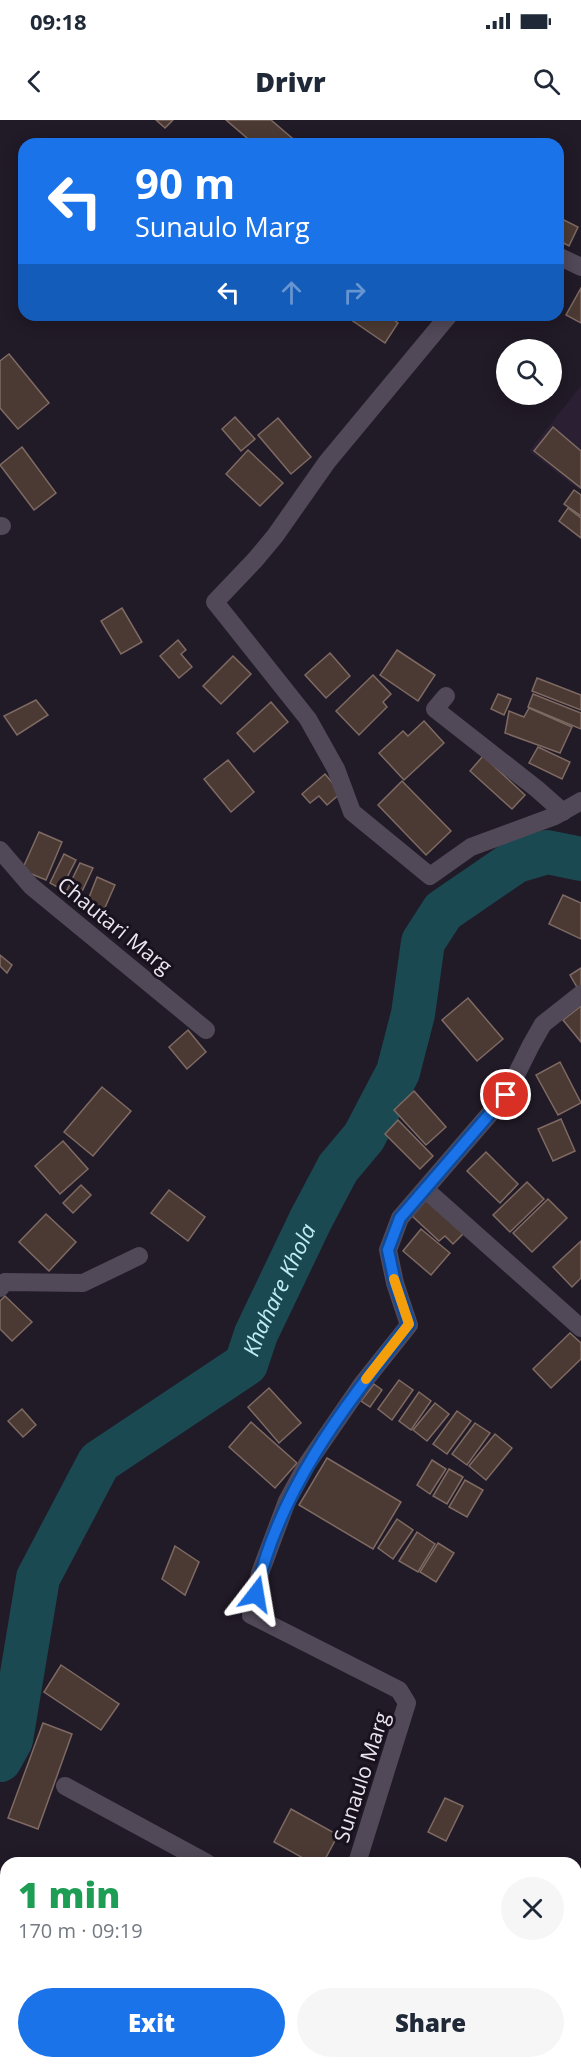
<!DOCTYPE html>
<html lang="en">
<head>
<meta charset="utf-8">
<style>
	:root { --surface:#fff; --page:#f6f6f7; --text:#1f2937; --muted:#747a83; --accent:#1a73e8 }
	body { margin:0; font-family:"Open Sans",sans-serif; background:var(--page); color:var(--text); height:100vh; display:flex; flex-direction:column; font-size:22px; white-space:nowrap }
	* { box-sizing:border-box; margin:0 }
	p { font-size:20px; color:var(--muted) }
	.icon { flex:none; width:33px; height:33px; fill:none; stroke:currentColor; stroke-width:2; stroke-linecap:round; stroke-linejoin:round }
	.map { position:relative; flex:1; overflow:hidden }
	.side { position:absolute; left:0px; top:1737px; width:582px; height:212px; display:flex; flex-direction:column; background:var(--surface); border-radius:18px 18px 0 0; box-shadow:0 3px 15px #0003 }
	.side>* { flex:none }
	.banner { position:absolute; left:18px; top:18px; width:546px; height:183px; border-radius:18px; box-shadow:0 3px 15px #0003; background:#1a73e8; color:#fff; overflow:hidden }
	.tools { position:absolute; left:496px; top:219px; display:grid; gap:12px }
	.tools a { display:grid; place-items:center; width:66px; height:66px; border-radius:50%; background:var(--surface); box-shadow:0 3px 15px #0003; font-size:30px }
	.pin { position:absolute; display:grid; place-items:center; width:51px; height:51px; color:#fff; margin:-26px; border:3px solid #fff; border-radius:50%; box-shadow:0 2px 6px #0007 }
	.me { position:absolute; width:66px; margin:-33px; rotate:14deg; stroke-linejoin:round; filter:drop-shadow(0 0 4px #0008) }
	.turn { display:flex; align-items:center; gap:21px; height:126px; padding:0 18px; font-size:27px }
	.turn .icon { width:78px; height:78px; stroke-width:2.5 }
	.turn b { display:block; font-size:42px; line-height:51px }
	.lanes { display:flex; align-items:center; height:57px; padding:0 18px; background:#0003; justify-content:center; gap:30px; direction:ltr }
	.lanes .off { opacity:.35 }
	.round { display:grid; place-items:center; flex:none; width:63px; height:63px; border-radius:32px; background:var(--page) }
	.head { display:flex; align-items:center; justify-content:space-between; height:102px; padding:0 18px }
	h1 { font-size:36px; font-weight:800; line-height:45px; color:#1e9e55 }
	.button { display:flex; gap:12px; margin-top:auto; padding:12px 18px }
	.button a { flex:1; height:69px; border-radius:36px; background:var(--accent); color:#fff; font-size:24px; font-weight:800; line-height:69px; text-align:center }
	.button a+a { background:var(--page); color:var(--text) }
	.status { display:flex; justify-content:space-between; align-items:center; height:42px; padding:0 30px; background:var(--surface); direction:ltr }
	.status svg { height:16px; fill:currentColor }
	header { display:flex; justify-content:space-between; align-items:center; height:78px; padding:0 18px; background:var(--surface); font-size:27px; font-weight:800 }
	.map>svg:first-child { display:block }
	.built { fill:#2b2033 }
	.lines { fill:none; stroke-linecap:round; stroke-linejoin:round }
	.river { stroke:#1b4952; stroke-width:44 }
	.building { fill:#4b3a33; stroke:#7e6a63; stroke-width:1.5 }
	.street { stroke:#514858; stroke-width:18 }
	.route-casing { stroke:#114b97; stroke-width:15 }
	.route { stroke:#1a73e8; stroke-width:10 }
	.slow { stroke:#f59e0b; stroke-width:10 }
	.labels { text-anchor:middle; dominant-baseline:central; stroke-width:6; stroke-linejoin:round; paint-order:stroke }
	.street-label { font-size:21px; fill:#eae5ee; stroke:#18111e }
	.water-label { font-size:22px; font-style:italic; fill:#c1ecf6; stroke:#18111e }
</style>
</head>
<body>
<div class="status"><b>09:18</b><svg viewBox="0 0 49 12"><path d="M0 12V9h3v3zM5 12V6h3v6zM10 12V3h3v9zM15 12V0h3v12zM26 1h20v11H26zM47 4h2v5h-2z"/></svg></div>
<header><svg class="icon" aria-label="back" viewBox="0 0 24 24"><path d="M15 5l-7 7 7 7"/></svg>Drivr<svg class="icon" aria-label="search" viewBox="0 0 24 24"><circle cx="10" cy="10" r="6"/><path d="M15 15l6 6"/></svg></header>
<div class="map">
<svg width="581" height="1948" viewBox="0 0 581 1948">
	<rect width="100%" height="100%" fill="#211a27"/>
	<!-- built -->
	<polygon class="built" points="581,266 581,371 529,331"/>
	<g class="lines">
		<!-- river -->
		<path class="river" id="s1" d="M0 1640 11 1620 38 1458 99 1342 246 1244 256 1214 311 1099 338 1048 364 1017 398 952 413 894 423 822 443 791 516 741 547 732 581 739"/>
	</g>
	<!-- building -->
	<g class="building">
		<polygon points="156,0 173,0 165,8"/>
		<polygon points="226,0 271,0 299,24 254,24"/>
		<polygon points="558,97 578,107 569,126 558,120"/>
		<polygon points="581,168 581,203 566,195"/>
		<polygon points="353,195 387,195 398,203 385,223 350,199"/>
		<polygon points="9,234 49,283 18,309 0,288 0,241"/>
		<polygon points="235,297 255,319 241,331 222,309"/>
		<polygon points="278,298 311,337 291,354 258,315"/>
		<polygon points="553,307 581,331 581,368 534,331"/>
		<polygon points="22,327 56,373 34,390 0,345"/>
		<polygon points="248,330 283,363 260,386 226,354"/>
		<polygon points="574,370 581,375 581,396 564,384"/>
		<polygon points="568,388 581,398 581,418 559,401"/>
		<polygon points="122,488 142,522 121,534 101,501"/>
		<polygon points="178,520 186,530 181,534 192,547 179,558 160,536"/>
		<polygon points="397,530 435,555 418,581 380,555"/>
		<polygon points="330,533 350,556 326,578 305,555"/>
		<polygon points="233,536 251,554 221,584 203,566"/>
		<polygon points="373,555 391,574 383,582 387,587 359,615 336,591"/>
		<polygon points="537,558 581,575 581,590 532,571"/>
		<polygon points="498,574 511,579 504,595 491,589"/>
		<polygon points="533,574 581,593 581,609 528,587"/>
		<polygon points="36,580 48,595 17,615 4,596"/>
		<polygon points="271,582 288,602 254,632 237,613"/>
		<polygon points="529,588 572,607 560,633 505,613 509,591 524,597"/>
		<polygon points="424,601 444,623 404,660 379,633 403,611 408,616"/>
		<polygon points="538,627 570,642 562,659 529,643"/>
		<polygon points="483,636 525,675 512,689 470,651"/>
		<polygon points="228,640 254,672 231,692 204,659"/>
		<polygon points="325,654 341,673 327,685 319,676 310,683 302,674"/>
		<polygon points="402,661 451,711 426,735 378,685"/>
		<polygon points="39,712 62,722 46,760 22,750"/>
		<polygon points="64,734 76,740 61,769 50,763"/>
		<polygon points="80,743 93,748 79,778 66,772"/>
		<polygon points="97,757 115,765 103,792 86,785"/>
		<polygon points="563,775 581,783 581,819 549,804"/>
		<polygon points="0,835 12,845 7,853 0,846"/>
		<polygon points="581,848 581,867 578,869 570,855"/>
		<polygon points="468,878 503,919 477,941 442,900"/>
		<polygon points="581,886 581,922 563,900"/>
		<polygon points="188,910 206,932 187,949 169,927"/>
		<polygon points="560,942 581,983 558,995 536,955"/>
		<polygon points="102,967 131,991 93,1036 64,1012"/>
		<polygon points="414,971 446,1007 426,1025 394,990"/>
		<polygon points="561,999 575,1031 553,1041 538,1009"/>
		<polygon points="398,1000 433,1036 420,1049 385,1014"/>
		<polygon points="63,1021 88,1049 60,1074 35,1046"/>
		<polygon points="486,1032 518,1064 500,1083 467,1051"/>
		<polygon points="527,1062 544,1079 510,1112 493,1095"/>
		<polygon points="81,1065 91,1075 73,1093 63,1083"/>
		<polygon points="169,1070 205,1097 188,1121 151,1093"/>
		<polygon points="427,1079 464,1113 453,1124 445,1116 439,1121 411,1095"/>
		<polygon points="548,1079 567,1098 532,1132 513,1113"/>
		<polygon points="46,1094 76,1122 49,1151 19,1122"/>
		<polygon points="421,1109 450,1133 431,1155 403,1131"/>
		<polygon points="581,1121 581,1158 572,1167 553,1147"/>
		<polygon points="5,1176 32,1202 12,1221 0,1209 0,1181"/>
		<polygon points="570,1213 581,1223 581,1239 551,1268 533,1249"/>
		<polygon points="399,1260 413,1270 392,1300 378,1289"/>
		<polygon points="374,1264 382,1270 370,1287 361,1281"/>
		<polygon points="269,1268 301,1303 279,1323 248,1287"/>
		<polygon points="419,1272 431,1281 411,1310 399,1301"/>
		<polygon points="435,1283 449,1294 427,1321 413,1310"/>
		<polygon points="22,1289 36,1305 23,1317 8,1301"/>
		<polygon points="457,1291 471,1301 447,1334 433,1324"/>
		<polygon points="251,1302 297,1343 275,1368 229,1327"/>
		<polygon points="475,1303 490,1313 467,1345 452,1334"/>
		<polygon points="495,1314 512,1328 486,1360 469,1346"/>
		<polygon points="327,1338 401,1382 373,1429 299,1385"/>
		<polygon points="432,1340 446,1349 430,1374 417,1365"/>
		<polygon points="449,1349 463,1357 447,1384 433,1376"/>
		<polygon points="465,1360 483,1370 467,1397 449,1387"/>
		<polygon points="397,1399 413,1410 393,1439 378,1428"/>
		<polygon points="417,1412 435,1424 418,1452 399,1441"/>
		<polygon points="438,1423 454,1433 436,1462 420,1452"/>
		<polygon points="175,1426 199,1442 185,1475 162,1459"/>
		<polygon points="61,1545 119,1584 101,1610 44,1572"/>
		<polygon points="43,1603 72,1614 38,1709 8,1698"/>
		<polygon points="445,1678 463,1686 446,1721 428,1712"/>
		<polygon points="291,1689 338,1715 323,1743 312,1743 274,1722"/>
		<polygon points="581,1794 581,1814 576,1811 576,1801"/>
		<polygon points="581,1864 581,1888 576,1884 576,1869"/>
		<polygon points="576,1919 581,1925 581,1933 576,1938"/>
		<polygon points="321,1942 354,1942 364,1948 318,1948"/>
		<polygon points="400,1942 422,1942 419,1948 397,1948"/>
		<polygon points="525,1942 571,1942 565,1948 519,1948"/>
	</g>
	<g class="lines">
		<!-- street -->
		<g class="street">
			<polyline points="558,136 581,147"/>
			<polyline points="449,195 327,342 275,416 255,440 215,482 308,599 336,649 352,692 430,756 471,727 555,696 581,681"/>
			<polyline points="0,406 2,406"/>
			<polyline points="446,576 435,589 537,669 563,692"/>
			<polyline points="0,730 31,766 206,910"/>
			<polyline points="426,1070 581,1208"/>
			<polyline points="0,1168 5,1162 83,1163 139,1136"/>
			<polyline points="65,1666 207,1743"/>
			<polyline points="357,1743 407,1583 399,1570 251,1495 260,1453 287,1381 307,1344 362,1264 409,1205 395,1163 388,1130 400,1098 506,975 531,925 543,904 581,874"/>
			<polyline points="0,1845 6,1848"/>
			<polyline points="576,1901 581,1905"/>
			<polyline points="179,1942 189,1948"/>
			<polyline points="289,1948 292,1942"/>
		</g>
	</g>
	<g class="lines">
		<defs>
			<path id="route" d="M256 1474C278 1370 345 1286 409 1204L395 1163 388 1130 400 1098 506 975"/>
		</defs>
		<!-- route casing -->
		<use href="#route" class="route-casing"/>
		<!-- route -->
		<use href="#route" class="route"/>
		<!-- slow -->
		<polyline class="slow" points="366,1259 409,1204 394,1159"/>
	</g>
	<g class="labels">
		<!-- street labels -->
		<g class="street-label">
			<text transform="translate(115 805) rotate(39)">Chautari Marg</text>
			<text transform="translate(361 1657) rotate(-72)">Sunaulo Marg</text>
		</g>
		<!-- water labels -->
		<g class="water-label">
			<text stroke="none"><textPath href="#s1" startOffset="576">Khahare Khola</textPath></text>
		</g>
	</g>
</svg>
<div class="tools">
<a><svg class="icon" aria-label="search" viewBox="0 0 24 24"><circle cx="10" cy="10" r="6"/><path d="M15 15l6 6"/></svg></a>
</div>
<div class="pin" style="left:506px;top:975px;background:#d93025"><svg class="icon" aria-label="arrive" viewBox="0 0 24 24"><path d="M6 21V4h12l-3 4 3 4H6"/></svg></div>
<svg class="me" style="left:256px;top:1474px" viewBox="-20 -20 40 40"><path d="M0-17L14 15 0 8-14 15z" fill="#1a73e8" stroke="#fff" stroke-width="4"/></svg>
<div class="banner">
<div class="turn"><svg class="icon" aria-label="left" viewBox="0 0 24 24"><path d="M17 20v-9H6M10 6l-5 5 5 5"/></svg><div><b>90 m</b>Sunaulo Marg</div></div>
<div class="lanes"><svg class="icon" aria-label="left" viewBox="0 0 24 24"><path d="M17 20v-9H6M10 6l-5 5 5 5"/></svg><svg class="icon off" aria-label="ahead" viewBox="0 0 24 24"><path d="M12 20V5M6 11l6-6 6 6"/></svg><svg class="icon off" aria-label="right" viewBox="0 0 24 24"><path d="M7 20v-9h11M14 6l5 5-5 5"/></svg></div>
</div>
<section class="side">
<div class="head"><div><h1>1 min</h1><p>170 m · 09:19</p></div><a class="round"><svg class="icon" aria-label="close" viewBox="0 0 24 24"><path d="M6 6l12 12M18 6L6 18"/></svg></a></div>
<div class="button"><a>Exit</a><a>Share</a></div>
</section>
</div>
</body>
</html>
